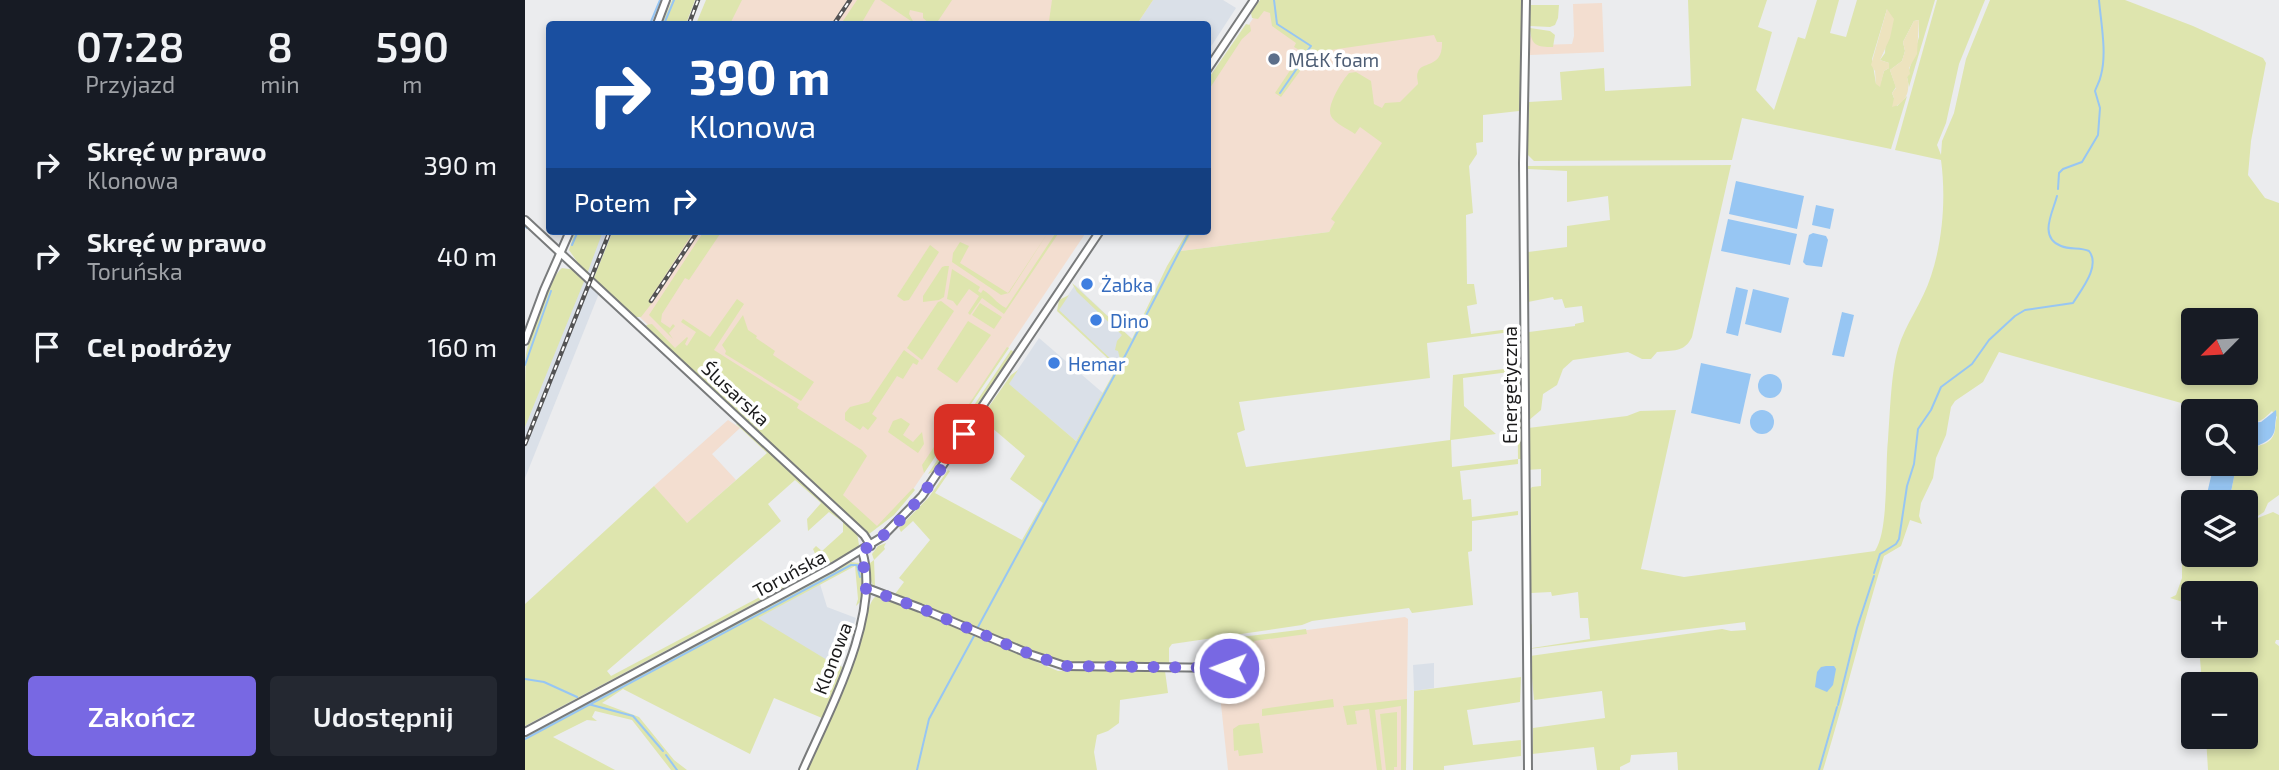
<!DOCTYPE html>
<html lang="pl">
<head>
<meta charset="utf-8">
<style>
	:root { --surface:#171b24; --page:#242831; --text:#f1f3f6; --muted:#9ea1a6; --accent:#7868e3 }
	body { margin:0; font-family:"Exo 2",sans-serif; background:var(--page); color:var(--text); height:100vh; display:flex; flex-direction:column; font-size:26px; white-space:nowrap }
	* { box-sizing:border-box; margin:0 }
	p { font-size:23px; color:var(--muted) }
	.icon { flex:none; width:38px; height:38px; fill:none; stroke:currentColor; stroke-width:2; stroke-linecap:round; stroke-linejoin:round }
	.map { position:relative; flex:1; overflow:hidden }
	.details { display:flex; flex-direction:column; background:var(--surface); width:525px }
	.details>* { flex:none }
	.guide { position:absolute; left:21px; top:21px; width:665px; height:214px; border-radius:7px; box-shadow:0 4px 10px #0003; background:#1a4fa0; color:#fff; overflow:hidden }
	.needle { width:46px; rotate:246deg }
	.buttons { position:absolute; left:1656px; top:308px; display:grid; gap:14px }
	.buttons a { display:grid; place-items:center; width:77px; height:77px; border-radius:7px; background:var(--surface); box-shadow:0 4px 10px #0003; font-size:35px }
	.pin { position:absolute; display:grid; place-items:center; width:60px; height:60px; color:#fff; margin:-30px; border-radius:14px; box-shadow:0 4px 10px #0006 }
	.me { position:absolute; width:77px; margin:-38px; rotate:271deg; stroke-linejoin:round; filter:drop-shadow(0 0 5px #0008) }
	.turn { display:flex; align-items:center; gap:24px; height:147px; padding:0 28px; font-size:32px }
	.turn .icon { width:91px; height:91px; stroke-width:2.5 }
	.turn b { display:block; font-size:49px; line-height:60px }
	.then { display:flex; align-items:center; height:66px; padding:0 28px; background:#0003; gap:14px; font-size:26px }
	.eta { display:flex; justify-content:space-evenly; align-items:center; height:119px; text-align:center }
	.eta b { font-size:42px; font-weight:600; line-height:49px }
	.action { display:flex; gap:14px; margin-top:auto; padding:14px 28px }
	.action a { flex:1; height:80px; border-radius:7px; background:var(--accent); color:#fff; font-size:28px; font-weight:600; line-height:80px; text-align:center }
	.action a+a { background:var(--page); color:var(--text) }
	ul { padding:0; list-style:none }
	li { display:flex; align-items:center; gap:21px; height:91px; padding:0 28px }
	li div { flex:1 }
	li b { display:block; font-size:26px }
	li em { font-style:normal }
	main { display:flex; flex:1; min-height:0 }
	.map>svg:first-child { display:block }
	.built { fill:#dae0e8 }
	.industrial { fill:#f3ded0 }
	.green { fill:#dee5ae; fill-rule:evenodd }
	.sand { fill:#ede3be }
	.water { fill:#97c6f3 }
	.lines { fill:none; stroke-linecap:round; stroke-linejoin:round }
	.stream { stroke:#97c6f3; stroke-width:2 }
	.minor-casing { stroke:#797b7c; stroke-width:10 }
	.minor { stroke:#fff; stroke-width:6 }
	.rail-casing { stroke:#535354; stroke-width:4.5 }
	.rail { stroke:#fff; stroke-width:2; stroke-dasharray:5; stroke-linecap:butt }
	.route { stroke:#7868e3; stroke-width:12; stroke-dasharray:0 21.6 }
	.service-dot { fill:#5c6f8a; stroke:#fff; stroke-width:2.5 }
	.shop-dot { fill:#3f7fe0; stroke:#fff; stroke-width:2.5 }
	.labels { text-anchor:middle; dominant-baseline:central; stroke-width:7; stroke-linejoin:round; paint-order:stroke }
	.service-label { font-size:19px; fill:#4e5e75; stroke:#fff; text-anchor:start }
	.shop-label { font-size:19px; fill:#366cbe; stroke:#fff; text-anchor:start }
	.street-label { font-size:19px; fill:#19191a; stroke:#fff }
</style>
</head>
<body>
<main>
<section class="details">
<div class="eta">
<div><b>07:28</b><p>Przyjazd</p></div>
<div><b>8</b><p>min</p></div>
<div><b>590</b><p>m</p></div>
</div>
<ul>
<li><svg class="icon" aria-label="right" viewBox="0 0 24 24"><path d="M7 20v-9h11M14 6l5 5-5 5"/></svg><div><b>Skręć w prawo</b><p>Klonowa</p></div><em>390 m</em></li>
<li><svg class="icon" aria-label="right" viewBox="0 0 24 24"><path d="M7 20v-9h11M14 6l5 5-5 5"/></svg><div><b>Skręć w prawo</b><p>Toruńska</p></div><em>40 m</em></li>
<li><svg class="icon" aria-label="arrive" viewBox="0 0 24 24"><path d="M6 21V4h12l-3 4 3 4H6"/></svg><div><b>Cel podróży</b></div><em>160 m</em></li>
</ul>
<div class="action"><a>Zakończ</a><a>Udostępnij</a></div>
</section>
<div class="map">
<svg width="1754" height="770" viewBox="0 0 1754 770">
	<rect width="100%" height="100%" fill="#ebecee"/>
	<!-- built -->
	<g class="built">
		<polygon points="628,0 698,0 711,8 683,51 682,24 612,24"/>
		<polygon points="66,231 99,231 0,478 0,384"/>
		<polygon points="550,285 607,339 592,367 533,310"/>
		<polygon points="514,338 578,393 551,441 483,384"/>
		<polygon points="295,584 302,607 331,618 312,667 232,618"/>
		<polygon points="909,663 909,688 889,691 888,665"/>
	</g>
	<!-- industrial -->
	<g class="industrial">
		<polygon points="191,0 628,0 612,24 181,24"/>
		<polygon points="740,0 936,30 804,232 656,251 668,231 682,231 683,206 686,200 682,196 683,87"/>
		<polygon points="1077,3 1079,52 1005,55 1005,35 1014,45 1047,44 1049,36 1048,4"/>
		<polygon points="99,231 562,231 389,488 370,511 346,532 78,283"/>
		<polygon points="203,420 215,428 187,454 211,480 161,524 129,486"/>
		<polygon points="880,617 883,619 881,770 703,770 695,695 708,694 712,682 707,640"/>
	</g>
	<!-- green -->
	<g class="green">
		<polygon points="147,0 170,0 161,24 137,24"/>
		<polygon points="181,0 217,0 205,24 171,24"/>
		<polygon points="332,0 350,0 336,24 316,24"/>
		<polygon points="355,0 427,0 411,24 405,24 398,18 398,13 385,10 384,14 389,23"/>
		<polygon points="527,0 628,0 612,24 528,24 524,21"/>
		<path d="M735 0H998L996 98 994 111 958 115V142L951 143 952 154 944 166 948 213 941 215 942 284H949L952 304 942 306 946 334 992 328 993 331 902 343 905 378 714 402 720 430 712 433 721 467 925 440 928 375 996 367V459H993V464L935 471 938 500 946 499 947 517 993 511V515L947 521V551L943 552 948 605 887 613 884 608 787 621 777 625 647 644 644 648V663H547L534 661 348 586 344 575 345 563 349 560 347 554 353 546 361 543 359 547 360 549 349 560 350 586 370 594 379 582 374 578 405 540 388 521 376 532 374 528 404 497 423 470 425 471 410 493 497 540 518 503 485 479 500 456 459 421 453 430 451 425 486 375 493 370 484 384 551 441 592 367 532 311 534 300 544 295 534 310 591 364 595 359 593 351 590 350 592 341 597 335 552 292 547 283 607 339 642 266 663 231H668L656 251 804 232 810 222 806 219 857 143 835 127 830 134C823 129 809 123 806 116 801 106 817 81 824 73L831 72 846 81 849 104 857 108 860 103 875 102 893 84C893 80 891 76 893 72 896 61 918 69 917 42H912L909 35 785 53 783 55 769 47 771 43 747 26 745 13 739 11 733 19 727 18 726 13ZM992 371 993 459 927 467 926 440 971 434 939 406 938 378Z"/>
		<polygon points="1005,0 1006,5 1034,5 1033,18 1030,25 1025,27 1005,26"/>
		<path d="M1163 0H1242L1233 27 1247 32 1231 90 1249 110 1273 37 1280 39 1292 0H1314L1305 33 1321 37 1332 0H1410L1384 87 1382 77 1394 37V20L1389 21 1378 42 1380 51 1377 61 1365 70 1371 87 1367 93 1372 106 1382 96 1366 149 1217 118 1207 160 1009 161 1002 154 1004 102 1037 100 1035 72 1079 68 1080 91 1166 86ZM1362 9 1360 53 1355 60 1364 63V68L1359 71 1356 81 1351 84 1347 59Z"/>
		<path d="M1412 0H1460L1434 64 1421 123 1412 145 1416 155 1417 141 1429 113 1441 59 1465 0H1600L1668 26 1738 58 1741 63 1726 141 1723 175 1740 198 1754 203V495L1743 503 1739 512 1725 521 1748 512 1754 515V640H1751L1750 643 1754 646V770H1683L1681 737H1720V684H1677L1674 646H1720V593H1668V605L1645 598 1651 595 1657 578V565L1668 538V555H1720V502H1704L1710 472 1714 464H1720C1720 439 1742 452 1749 434 1751 429 1750 422 1752 417L1747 411C1738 420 1733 424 1720 423V411H1669L1667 406 1474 352 1458 382 1430 401 1426 407 1421 435 1411 458 1408 478 1396 503 1394 516 1397 524 1385 520 1376 546 1359 556C1337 627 1320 699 1298 770H1153L1152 752 1106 755 1105 762 1095 767V770H1072L1069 747 1007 754 1008 728 1080 718 1077 691 1009 700 1005 656 1197 629 1206 631 1221 630 1220 622 1004 649V626L1007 624V648L1065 639 1063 618H1055L1053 592 1027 596 1026 592 1006 593 1004 490 1007 487 1016 486V469L1002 470 1003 428 1102 416 1115 411 1151 410 1116 569 1159 577 1350 551C1364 530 1360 467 1363 440 1365 414 1366 373 1373 349 1380 324 1398 302 1406 276 1418 240 1421 197 1416 160L1370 150ZM1668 320H1720V373H1668Z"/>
		<polygon points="721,24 725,25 726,31 717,39 683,91 683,79"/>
		<path d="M1005 28 1025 31 1030 35 1028 47C1012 47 1006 46 1005 28Z"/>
		<polygon points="772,60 778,67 756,97 750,93"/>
		<path d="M1206 165 1167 337C1159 353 1148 350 1132 352L1126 359H1117L1103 352 1048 360 1038 369 1032 385 1018 394 1016 410 1003 421 1004 332 1050 326V324L1059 322 1057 306 1040 308 1037 299 1029 300 1028 297 1003 302V252L1042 247V226L1085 220 1083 196 1042 202V171L1003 169V166Z"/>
		<polygon points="50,231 78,231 62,274 52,265 53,263 44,250"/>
		<polygon points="88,231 169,231 124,300 127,303 116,317 108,317 68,280"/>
		<polygon points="179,231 197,231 164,280 160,278 137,314 136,322 145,328 148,324 150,326 144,333 148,339 124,315"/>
		<polygon points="524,231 484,293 476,295 427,262 428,253 435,242 444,246 435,263 483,293"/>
		<path d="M532 231H535L479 314 457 298 445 315 443 313 454 296 444 289 432 306 428 301 422 299 427 269 455 287 453 291 456 293 458 290C467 295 471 303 481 308Z"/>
		<polygon points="405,245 414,252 384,300 379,301 372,296"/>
		<polygon points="420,266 424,266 419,297 414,300 398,302 398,296 417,267"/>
		<path d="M37 268 51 270 60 279 0 427C0 405 0 374 1 354 4 337 25 277 37 268Z"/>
		<polygon points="212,299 219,304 189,350 274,404 272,408 337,450 342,456 318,495 352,526 388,488 390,490 369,515 344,534 125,332 121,325 127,324 150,348 162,337 163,338 160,344 162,346 171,332 156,322 158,319 185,337"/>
		<polygon points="416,301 429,311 397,360 382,348 413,302"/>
		<polygon points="455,303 477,317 469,329 447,315"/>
		<polygon points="218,315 223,330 232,336 231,338 250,351 248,355 289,382 276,401 200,354 201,351 197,345"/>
		<polygon points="443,321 466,335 432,383 412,369"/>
		<polygon points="482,347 484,348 399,473 397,465 429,417 436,416"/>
		<polygon points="379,350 394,361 392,365 388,363 378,379 372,376 347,414 352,418 343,430 338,426 335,430 320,420 320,413 325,407 344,402"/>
		<polygon points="486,350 489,352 408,472 403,474"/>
		<polygon points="376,418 385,424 378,435 388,442 397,432 399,444 393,453 363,432 368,421"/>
		<path d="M214 422 332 533 334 545 331 549 0 726V604L129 486 162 523 242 453 211 424ZM270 480 296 503 282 519 283 531 304 512 318 522V532L297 551 291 546 288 549 295 565 86 676 82 671 256 521 243 504Z"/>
		<polygon points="326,562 334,563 338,574 338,599 331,606 333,599 330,566 233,618 312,666 326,632 330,634 325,636 314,665 317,667 316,673 297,718 249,698 225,754 98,689 77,703 114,717 149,760 162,770 146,770 107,720 70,711 67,717 72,721 62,720 28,737 90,770 0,770 0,735"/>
		<path d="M350 597H357L533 671H640L643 693 595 700 594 723 583 731 572 735 569 752 572 770H282C301 728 320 686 335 643 339 631 342 604 350 597Z"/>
		<polygon points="781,629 782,634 729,641 731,662 725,663 724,644 712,646 716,664 710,665 707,638"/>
		<polygon points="996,677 995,702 942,710 948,745 996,740 996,756 919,766 919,770 888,770 889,691"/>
		<polygon points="808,699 809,707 737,716 737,709"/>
		<polygon points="882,699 881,770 876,770 876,706 850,710 857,770 852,770 844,709 830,711 832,724 822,725 818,706"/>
		<polygon points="872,712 872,767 869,767 869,770 861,770 855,714"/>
		<polygon points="734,723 738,753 714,756 713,750 709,751 708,729 714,725"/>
	</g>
	<!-- sand -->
	<g class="sand">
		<polygon points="1362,9 1369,19 1365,38 1355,60 1364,63 1364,68 1359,71 1355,87 1351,84 1350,71 1346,65"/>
		<path d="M1394 20 1392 54 1384 68 1385 74 1382 77C1386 90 1381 104 1367 107L1369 98 1367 93 1371 88 1365 70 1377 61 1380 51 1378 42 1389 21Z"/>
	</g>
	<!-- water -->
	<g class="water">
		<polygon points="1211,181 1279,196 1272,229 1204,214"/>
		<polygon points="1291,205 1309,209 1305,229 1287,225"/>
		<polygon points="1203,219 1272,234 1265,265 1196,251"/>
		<polygon points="1288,233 1301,236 1303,240 1297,267 1281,265 1278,262 1284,235"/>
		<polygon points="1211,287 1223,290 1213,336 1201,333"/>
		<polygon points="1228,289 1264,298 1256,333 1220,324"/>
		<polygon points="1317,312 1329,315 1319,357 1307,355"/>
		<polygon points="1176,363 1226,374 1215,424 1166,413"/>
		<circle cx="1245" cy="386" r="12"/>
		<path d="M1751 410C1752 417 1750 421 1750 428 1748 445 1730 443 1720 454V423L1736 422Z"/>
		<circle cx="1237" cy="422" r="12"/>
		<polygon points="1689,464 1714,464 1710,472 1704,502 1680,502"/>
		<polygon points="1301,666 1309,666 1311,669 1308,685 1302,692 1290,687 1292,672 1296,667"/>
	</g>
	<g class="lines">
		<!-- stream -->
		<g class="stream">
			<polyline points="749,0 752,24 786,46 781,53"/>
			<polyline points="125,24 135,0"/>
			<polyline points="139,24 149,0"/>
			<polyline points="755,93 775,64"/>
			<path d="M1533 189 1534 173 1538 169 1557 162 1573 135 1575 108 1570 91C1572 85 1575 81 1576 75 1582 53 1576 23 1574 0"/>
			<polyline points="682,201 685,198"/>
			<polyline points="0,226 2,228"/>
			<polyline points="47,245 53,231"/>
			<polyline points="0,365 26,291"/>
			<path d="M1349 573 1355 554 1371 544 1374 539 1382 486 1389 464 1393 429 1406 410 1416 387 1447 364 1464 340 1490 316 1500 310 1548 303C1556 290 1576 266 1564 251 1555 247 1545 250 1536 246 1513 237 1528 212 1532 196"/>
			<polyline points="453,627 601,354 665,231"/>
			<polyline points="0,679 19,682 52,697"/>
			<polyline points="63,704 108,716 138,751"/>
			<polyline points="1313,705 1332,628 1349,576"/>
			<polyline points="0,739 326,565 332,565 335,577"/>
			<polyline points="141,755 152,770"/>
			<polyline points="392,770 404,719 449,636"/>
			<polyline points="1294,770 1312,707"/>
		</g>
		<defs>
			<g id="minor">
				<polyline points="1001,0 998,163 1003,770"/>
				<polyline points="132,24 141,0"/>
				<polyline points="682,70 729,0"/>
				<polyline points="0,220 339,535 346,546"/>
				<polyline points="0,341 19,290 45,231"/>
				<polyline points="342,588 395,608 507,655 540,666 703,668"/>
				<polyline points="0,732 308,567 357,537 397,496 575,231"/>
				<path d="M278 770C304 711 357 614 337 551"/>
			</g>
		</defs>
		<!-- minor casing -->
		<use href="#minor" class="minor-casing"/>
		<!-- minor -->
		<use href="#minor" class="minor"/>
		<defs>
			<g id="rail">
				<polyline points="164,24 173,0"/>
				<polyline points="309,24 325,0"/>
				<polyline points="126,301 173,231"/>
				<polyline points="0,444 85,231"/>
			</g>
		</defs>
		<!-- rail casing -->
		<use href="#rail" class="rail-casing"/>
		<!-- rail -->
		<use href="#rail" class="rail"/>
	</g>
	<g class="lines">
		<!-- route -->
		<path class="route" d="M439 434C410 478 383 522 337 551L341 589 395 608 507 655 540 666 704 668"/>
	</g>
	<!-- markers -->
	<circle class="service-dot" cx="749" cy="59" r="7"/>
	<g class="shop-dot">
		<circle cx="562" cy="284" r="7"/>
		<circle cx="571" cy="320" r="7"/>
		<circle cx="529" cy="363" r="7"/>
	</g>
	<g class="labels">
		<!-- service labels -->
		<g class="service-label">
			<text x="763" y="59">M&amp;K foam</text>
		</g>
		<!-- shop labels -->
		<g class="shop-label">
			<text x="576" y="284">Żabka</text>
			<text x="585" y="320">Dino</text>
			<text x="543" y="363">Hemar</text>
		</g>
		<!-- street labels -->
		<g class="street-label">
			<text transform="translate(984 385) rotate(-90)">Energetyczna</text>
			<text transform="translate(211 393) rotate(43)">Ślusarska</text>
			<text transform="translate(264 573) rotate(-28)">Toruńska</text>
			<text transform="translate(307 658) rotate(-69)">Klonowa</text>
		</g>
	</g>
</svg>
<div class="buttons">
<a><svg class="needle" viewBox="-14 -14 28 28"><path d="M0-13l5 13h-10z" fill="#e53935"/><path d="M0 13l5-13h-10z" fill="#9ea1a6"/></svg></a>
<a><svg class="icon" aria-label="search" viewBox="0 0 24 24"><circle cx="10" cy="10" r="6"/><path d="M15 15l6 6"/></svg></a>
<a><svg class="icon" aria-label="layers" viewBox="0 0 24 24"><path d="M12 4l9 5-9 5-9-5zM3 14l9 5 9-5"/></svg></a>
<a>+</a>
<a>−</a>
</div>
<div class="pin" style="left:439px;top:434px;background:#d93025"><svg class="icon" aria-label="arrive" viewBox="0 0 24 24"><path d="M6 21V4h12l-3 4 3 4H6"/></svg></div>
<svg class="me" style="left:704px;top:668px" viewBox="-20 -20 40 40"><circle r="17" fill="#7868e3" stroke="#fff" stroke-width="3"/><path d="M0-11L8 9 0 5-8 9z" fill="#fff"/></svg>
<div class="guide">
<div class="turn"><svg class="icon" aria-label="right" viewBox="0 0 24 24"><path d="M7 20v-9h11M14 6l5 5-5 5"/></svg><div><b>390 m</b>Klonowa</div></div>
<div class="then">Potem<svg class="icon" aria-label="right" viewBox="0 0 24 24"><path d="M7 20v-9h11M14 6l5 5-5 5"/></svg></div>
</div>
</div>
</main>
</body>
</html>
